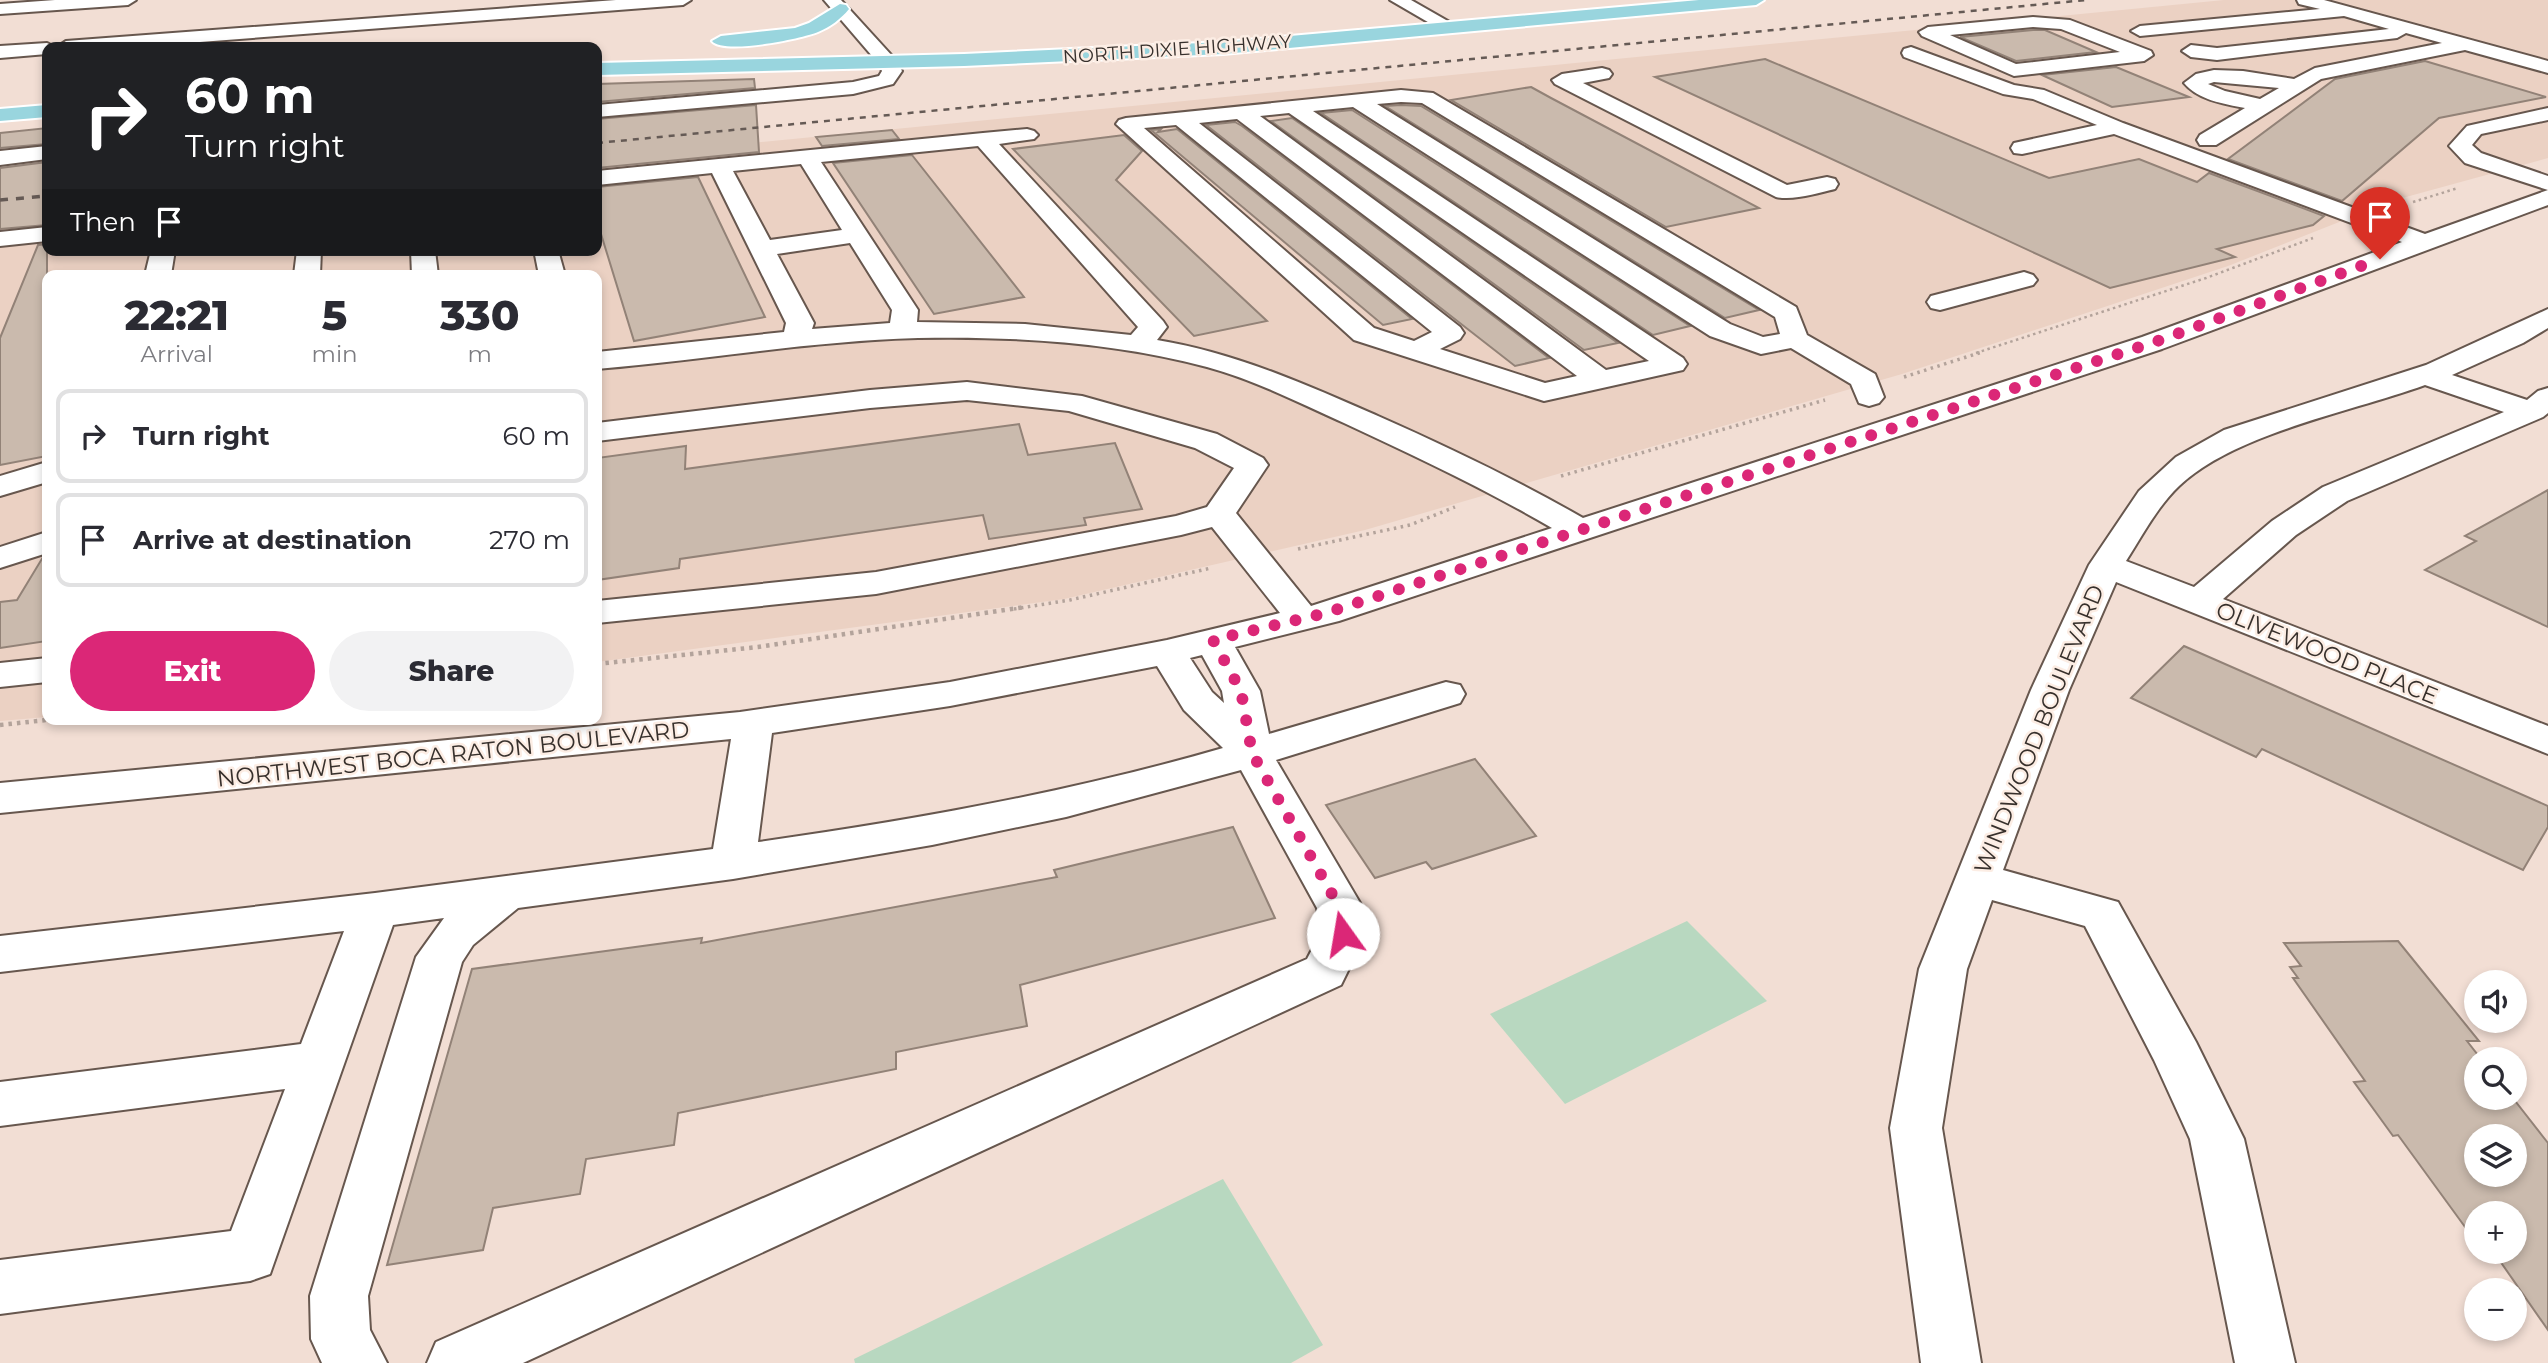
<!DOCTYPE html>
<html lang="en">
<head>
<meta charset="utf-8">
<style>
	:root { --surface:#fff; --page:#f2f2f3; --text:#2b2b33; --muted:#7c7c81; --line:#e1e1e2; --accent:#db2777 }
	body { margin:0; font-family:Montserrat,sans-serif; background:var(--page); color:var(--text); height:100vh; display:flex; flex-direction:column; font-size:26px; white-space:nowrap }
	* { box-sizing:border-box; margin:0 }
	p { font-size:23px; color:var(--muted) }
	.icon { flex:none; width:38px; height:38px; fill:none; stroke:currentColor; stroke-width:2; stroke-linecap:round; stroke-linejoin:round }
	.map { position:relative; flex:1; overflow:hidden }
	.side { position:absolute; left:42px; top:270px; width:560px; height:455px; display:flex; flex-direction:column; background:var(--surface); border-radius:14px; box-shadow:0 4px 10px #0003 }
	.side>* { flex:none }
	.top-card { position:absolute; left:42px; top:42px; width:560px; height:214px; border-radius:14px; box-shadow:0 4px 10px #0003; background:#202124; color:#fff; overflow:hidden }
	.fabs { position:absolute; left:2464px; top:970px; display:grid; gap:14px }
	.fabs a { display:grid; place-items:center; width:63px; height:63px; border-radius:50%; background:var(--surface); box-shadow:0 4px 10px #0003; font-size:35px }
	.pin { position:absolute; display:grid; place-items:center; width:60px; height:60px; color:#fff; margin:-72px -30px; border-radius:50% 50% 50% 0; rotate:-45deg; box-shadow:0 0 7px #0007 }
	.pin .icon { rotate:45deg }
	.me { position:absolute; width:77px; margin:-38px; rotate:347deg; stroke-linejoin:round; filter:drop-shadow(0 0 5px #0008) }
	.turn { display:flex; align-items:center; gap:24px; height:147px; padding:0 28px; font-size:32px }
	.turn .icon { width:91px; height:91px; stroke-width:2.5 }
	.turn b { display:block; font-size:49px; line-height:60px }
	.then { display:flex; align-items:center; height:66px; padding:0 28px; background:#0003; gap:14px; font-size:26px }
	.eta { display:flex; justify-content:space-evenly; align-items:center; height:119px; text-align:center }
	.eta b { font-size:42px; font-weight:800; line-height:49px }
	.primary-button { display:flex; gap:14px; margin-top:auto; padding:14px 28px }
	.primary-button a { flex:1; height:80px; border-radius:42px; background:var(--accent); color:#fff; font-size:28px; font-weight:800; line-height:80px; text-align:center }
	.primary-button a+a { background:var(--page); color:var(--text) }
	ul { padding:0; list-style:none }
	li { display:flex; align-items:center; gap:21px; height:94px; margin:0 14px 10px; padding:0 14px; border:4px solid var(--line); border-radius:14px }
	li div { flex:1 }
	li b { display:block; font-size:26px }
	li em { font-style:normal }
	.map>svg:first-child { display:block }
	.built { fill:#ebd1c3 }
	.green { fill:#b8d8c0 }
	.building { fill:#cabaad; stroke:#928277; stroke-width:2; fill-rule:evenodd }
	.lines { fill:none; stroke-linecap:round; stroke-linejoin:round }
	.minor-casing { stroke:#67574e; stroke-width:4 }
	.major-casing { stroke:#fff; stroke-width:4 }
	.path-far2 { stroke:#b3a39b; stroke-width:2.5; stroke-dasharray:2.5 3.5; stroke-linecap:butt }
	.path-far1 { stroke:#b3a39b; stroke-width:3.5; stroke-dasharray:2.5 4.5; stroke-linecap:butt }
	.path { stroke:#b3a39b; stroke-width:4.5; stroke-dasharray:3.5 5; stroke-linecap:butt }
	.minor { fill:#fff; fill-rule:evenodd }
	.major { fill:#99d5de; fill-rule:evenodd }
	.rail-far1 { stroke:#655a55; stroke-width:2.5; stroke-dasharray:6 6; stroke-linecap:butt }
	.rail { stroke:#655a55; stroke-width:3.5; stroke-dasharray:8 8; stroke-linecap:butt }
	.route { stroke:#db2777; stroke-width:12; stroke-dasharray:0 21.6 }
	.labels { text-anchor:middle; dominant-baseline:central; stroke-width:5; stroke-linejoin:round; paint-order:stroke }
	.far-street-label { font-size:19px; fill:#37302c; stroke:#fcede4 }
	.street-label { font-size:23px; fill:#37302c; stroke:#fcede4 }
</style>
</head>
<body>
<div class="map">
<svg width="2548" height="1363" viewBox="0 0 2548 1363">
	<rect width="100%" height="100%" fill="#f2ded4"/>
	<!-- built -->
	<polygon class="built" points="2224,0 2548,0 2548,158 2395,200 2228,266 1902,374 1365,530 1064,599 597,662 597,275 47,275 47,717 0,721 0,217 47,212 47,250 597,250 597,158"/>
	<!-- green -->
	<g class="green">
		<polygon points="1687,921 1767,1001 1565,1104 1490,1014"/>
		<polygon points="1223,1179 1323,1345 1291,1363 855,1363 854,1359"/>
	</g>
	<!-- building -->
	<g class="building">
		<polygon points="2033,30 2045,30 2096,52 2016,61 1960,37"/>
		<polygon points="1765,59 2049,178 2139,159 2197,182 2209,173 2324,216 2313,225 2217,249 2235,257 2110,288 1655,77"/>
		<polygon points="2425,61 2546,97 2439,118 2342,201 2228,159 2335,79"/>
		<polygon points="2116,67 2189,97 2112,107 2042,75"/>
		<polygon points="754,79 755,88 597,102 597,84"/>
		<polygon points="1531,87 1551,98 1759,208 1666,227 1451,100"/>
		<polygon points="756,105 759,152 597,168 597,119"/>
		<polygon points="1401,105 1421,106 1759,310 1725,318 1385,106"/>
		<polygon points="1352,110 1690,326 1653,335 1321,113"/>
		<polygon points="1292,118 1618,343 1584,350 1271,121"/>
		<polygon points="1235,122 1242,126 1549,358 1515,366 1206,125"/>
		<polygon points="47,128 47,144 0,148 0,133"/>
		<polygon points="1161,129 1158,132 1177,129 1412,319 1383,325 1151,130"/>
		<polygon points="892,130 899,139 822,146 816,137"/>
		<polygon points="1124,135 1142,151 1116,180 1267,321 1194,336 1013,149"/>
		<polygon points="912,155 1024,297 934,314 833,163"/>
		<polygon points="47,162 47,225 0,229 0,168"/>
		<polygon points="698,177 765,317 634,341 597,221 597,187"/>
		<polygon points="47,244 47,456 0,465 0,338 38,245"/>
		<polygon points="1019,424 1028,455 1115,443 1142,509 1084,518 1086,525 989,539 983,515 680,559 679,568 597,580 597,458 686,446 685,469"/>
		<polygon points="2548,490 2548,627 2425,570 2476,541 2465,536"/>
		<polygon points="47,556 47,641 0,648 0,602 17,600 43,557"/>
		<polygon points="2184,646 2548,806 2548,827 2523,870 2262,749 2256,757 2131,698"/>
		<polygon points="1475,759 1536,836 1432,869 1426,862 1375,878 1326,805"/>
		<polygon points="1233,827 1275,918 1020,985 1027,1026 896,1052 896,1069 678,1113 674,1145 586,1159 580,1194 493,1208 483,1250 387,1265 472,969 702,938 701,943 1057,877 1054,870"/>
		<path d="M2398 941 2479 1041H2467L2481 1059H2476V1097H2512L2548 1143V1330L2493 1251H2515V1213H2476V1242L2398 1135 2393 1136 2354 1082 2365 1081 2293 978H2298L2290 967 2301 966 2284 943ZM2476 1136H2515V1174H2476Z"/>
	</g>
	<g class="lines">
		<defs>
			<g id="minor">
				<polygon points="55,0 136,0 128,5 0,14 0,4"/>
				<polygon points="616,0 691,0 683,5 134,47 57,47 66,41"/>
				<polygon points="824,0 841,0 894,58 902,71 893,84 853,94 597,117 597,105 853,82 879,76 882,71 879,64"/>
				<polygon points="1390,0 1411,0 1460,28 1457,32 1445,32"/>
				<path d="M2297 0H2324L2548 61V73L2465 50 2321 79 2216 145H2200L2197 140 2200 135 2245 108C2224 104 2198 100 2184 83L2196 74 2214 70 2243 71 2294 79 2315 68 2442 43 2406 33 2397 38 2217 60 2191 57 2182 51 2191 45 2217 48 2389 29 2344 16 2140 36 2131 31 2140 26 2320 9 2299 4ZM2214 82 2279 88 2260 99 2225 91 2208 84Z"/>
				<path d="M2033 17 2070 20 2151 51 2153 55 2144 61 2014 76 1922 36 1919 32 1928 27ZM2033 27 2061 29 2120 52 2016 64 1950 35Z"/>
				<polygon points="47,43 55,47 47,47 47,54 0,58 0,46"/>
				<path d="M1911 47 2014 85 2044 90 2123 123 2425 234 2548 190V205L2162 349 1339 621 1235 647 1260 691 1269 734 1446 682 1460 685 1465 694 1460 703 1276 760 1363 908 1366 934 1341 985 523 1363H427L436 1342 1307 959 1320 934 1317 908 1241 770 1066 817 932 845 733 879 518 908 473 945 462 962 368 1296 370 1330 387 1363H322L311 1339 310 1296 416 957 444 918 393 925 270 1274 250 1281 0 1314V1260L231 1231 285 1089 0 1126V1082L301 1044 344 931 0 972V936L375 893 713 849 731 739 0 813V783L740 712 950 682 1167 640 1280 613 1212 527 1181 535 876 594 597 623V601L876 572 1176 516 1207 507 1234 468 1195 448 1069 411 967 400 870 408 597 441V423L870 390 967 382 1082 396 1217 434 1263 458 1268 465 1236 513 1311 606 1552 528C1485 489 1415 456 1344 423 1299 403 1255 380 1207 367 1114 342 1013 336 918 338 810 341 704 360 597 369V352L784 332 786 323 712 173 597 185V171L983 133 1027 129 1034 131 1038 135 1034 139 999 144 1163 321 1167 327 1157 340C1236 353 1305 384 1378 416 1448 447 1517 480 1583 518L2142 337 2402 242 2114 134 2022 154 2014 153 2011 148 2014 143 2097 125 2033 99 2003 94 1904 57 1902 53 1904 49ZM978 146 1138 327 1131 335 1025 324 917 322 918 310 821 162ZM801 164 842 230 770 240 733 171ZM850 243 892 310 890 323 812 329 814 323 777 254ZM1202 655 1222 691 1224 703 1212 692 1190 658ZM1157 666 1184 710 1223 748C1071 792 914 820 758 842L772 733 950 706Z"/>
				<path d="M1602 68 1609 70 1612 74 1609 78 1583 83 1787 185 1827 177 1835 179 1838 184 1835 189C1818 193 1793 201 1776 197L1555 84 1552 80 1562 74Z"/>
				<path d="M1401 90 1433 93 1796 307 1807 335 1875 374 1884 397 1879 403 1869 406 1859 403 1851 384 1791 348 1761 354 1710 336 1353 107 1313 111 1683 358 1687 364 1683 370 1544 401 1354 340 1116 124 1119 120 1126 118ZM1401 102 1422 103 1775 317 1780 334 1763 337 1730 324 1377 104ZM1289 113 1649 361 1606 370 1260 116ZM1237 119 1577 376 1545 383 1440 349 1460 339 1464 333 1460 327 1199 123ZM1176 125 1432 332 1414 341 1374 328 1144 128Z"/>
				<polygon points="2548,108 2548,120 2481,134 2472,145 2481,153 2548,176 2548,190 2465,163 2449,146 2467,126"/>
				<polygon points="47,146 47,159 0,165 0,151"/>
				<polygon points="47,227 47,241 0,246 0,232"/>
				<polygon points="151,250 175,250 171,275 145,275"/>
				<polygon points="297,250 321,250 320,275 294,275"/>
				<polygon points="411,250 435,250 438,275 412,275"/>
				<polygon points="534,250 558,250 565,275 539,275"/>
				<polygon points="2024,272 2033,275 2037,280 2033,285 1940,310 1931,308 1927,302 1931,296"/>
				<path d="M2548 309V328L2523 343 2452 375 2527 400 2538 391 2548 388V413L2543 417 2347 501 2296 535 2223 599 2548 726V754L2116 582 2069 690 2003 870 2118 902 2196 1042 2244 1139 2295 1363H2235L2190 1139 2154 1060 2085 926 1992 900 1967 969 1942 1128 1981 1363H1921L1890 1128 1919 969 2031 690 2089 565 2139 491 2176 457 2224 430 2426 365ZM2425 385 2504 412 2323 487 2272 521 2194 587 2126 561C2142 536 2157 507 2179 486 2235 433 2351 412 2425 385Z"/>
				<polygon points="47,462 47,482 0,496 0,476"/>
				<polygon points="47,532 47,553 0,568 0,547"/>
				<polygon points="47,658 47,682 0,687 0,663"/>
			</g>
			<g id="major">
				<polygon points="1699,0 1764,0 1756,5 1223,54 964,66 597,75 597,63 964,54 1223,42"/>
				<path d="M840 4 846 5 849 9C841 19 830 27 818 32 801 39 723 55 712 41L721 36 795 28 809 23Z"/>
				<polygon points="47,105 47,117 0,121 0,109"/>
			</g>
		</defs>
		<!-- minor casing -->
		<use href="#minor" class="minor-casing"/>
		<!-- major casing -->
		<use href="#major" class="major-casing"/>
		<!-- path-far2 -->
		<g class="path-far2">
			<polyline points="2413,202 2458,188"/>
			<polyline points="1976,353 2206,278 2313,238"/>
		</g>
		<!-- path-far1 -->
		<g class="path-far1">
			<polyline points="1904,377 1982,352"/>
			<polyline points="1561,476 1825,400"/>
			<polyline points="1298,549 1410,525 1455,507"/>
			<polyline points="1014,609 1070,600 1211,568"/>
		</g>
		<!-- path -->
		<g class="path">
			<polyline points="597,664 758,647 1025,607"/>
			<polyline points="0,725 56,719"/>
		</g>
		<!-- minor -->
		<use href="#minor" class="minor"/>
		<!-- major -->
		<use href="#major" class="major"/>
		<!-- rail-far1 -->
		<polyline class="rail-far1" points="597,143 2086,0"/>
		<!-- rail -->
		<polyline class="rail" points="0,200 47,196"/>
	</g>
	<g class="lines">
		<!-- route -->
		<polyline class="route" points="1343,934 1340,908 1252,753 1241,691 1213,640 1326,613 1936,414 2152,343 2380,259"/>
	</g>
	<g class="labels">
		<!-- far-street labels -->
		<g class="far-street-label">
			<text transform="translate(1177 49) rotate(-4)">NORTH DIXIE HIGHWAY</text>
		</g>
		<!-- street labels -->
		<g class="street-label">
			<text transform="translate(2327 653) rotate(22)">OLIVEWOOD PLACE</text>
			<text transform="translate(2039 729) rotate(-68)">WINDWOOD BOULEVARD</text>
			<text transform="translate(453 754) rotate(-6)">NORTHWEST BOCA RATON BOULEVARD</text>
		</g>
	</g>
</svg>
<div class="fabs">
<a><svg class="icon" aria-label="sound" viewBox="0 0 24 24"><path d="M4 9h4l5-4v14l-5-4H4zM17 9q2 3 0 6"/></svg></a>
<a><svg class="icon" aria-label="search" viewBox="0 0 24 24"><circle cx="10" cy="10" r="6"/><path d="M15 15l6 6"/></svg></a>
<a><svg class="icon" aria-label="layers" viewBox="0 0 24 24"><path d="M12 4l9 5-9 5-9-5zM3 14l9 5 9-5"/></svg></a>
<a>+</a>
<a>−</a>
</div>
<div class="pin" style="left:2380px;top:259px;background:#d93025"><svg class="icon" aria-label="arrive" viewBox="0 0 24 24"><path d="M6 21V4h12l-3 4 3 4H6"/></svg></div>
<svg class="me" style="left:1343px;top:934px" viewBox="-20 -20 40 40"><circle r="19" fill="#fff"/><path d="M0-13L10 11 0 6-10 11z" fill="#db2777"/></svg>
<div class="top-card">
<div class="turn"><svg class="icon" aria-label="right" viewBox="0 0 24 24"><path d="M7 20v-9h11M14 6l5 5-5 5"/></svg><div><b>60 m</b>Turn right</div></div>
<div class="then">Then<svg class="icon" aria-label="arrive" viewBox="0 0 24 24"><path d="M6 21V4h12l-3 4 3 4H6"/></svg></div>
</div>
<section class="side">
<div class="eta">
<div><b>22:21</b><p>Arrival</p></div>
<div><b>5</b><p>min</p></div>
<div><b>330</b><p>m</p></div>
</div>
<ul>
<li><svg class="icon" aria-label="right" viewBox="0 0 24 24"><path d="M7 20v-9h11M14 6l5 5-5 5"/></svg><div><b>Turn right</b></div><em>60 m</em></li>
<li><svg class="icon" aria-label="arrive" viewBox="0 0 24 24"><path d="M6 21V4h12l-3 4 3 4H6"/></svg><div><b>Arrive at destination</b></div><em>270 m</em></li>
</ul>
<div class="primary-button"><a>Exit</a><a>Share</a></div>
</section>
</div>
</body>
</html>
